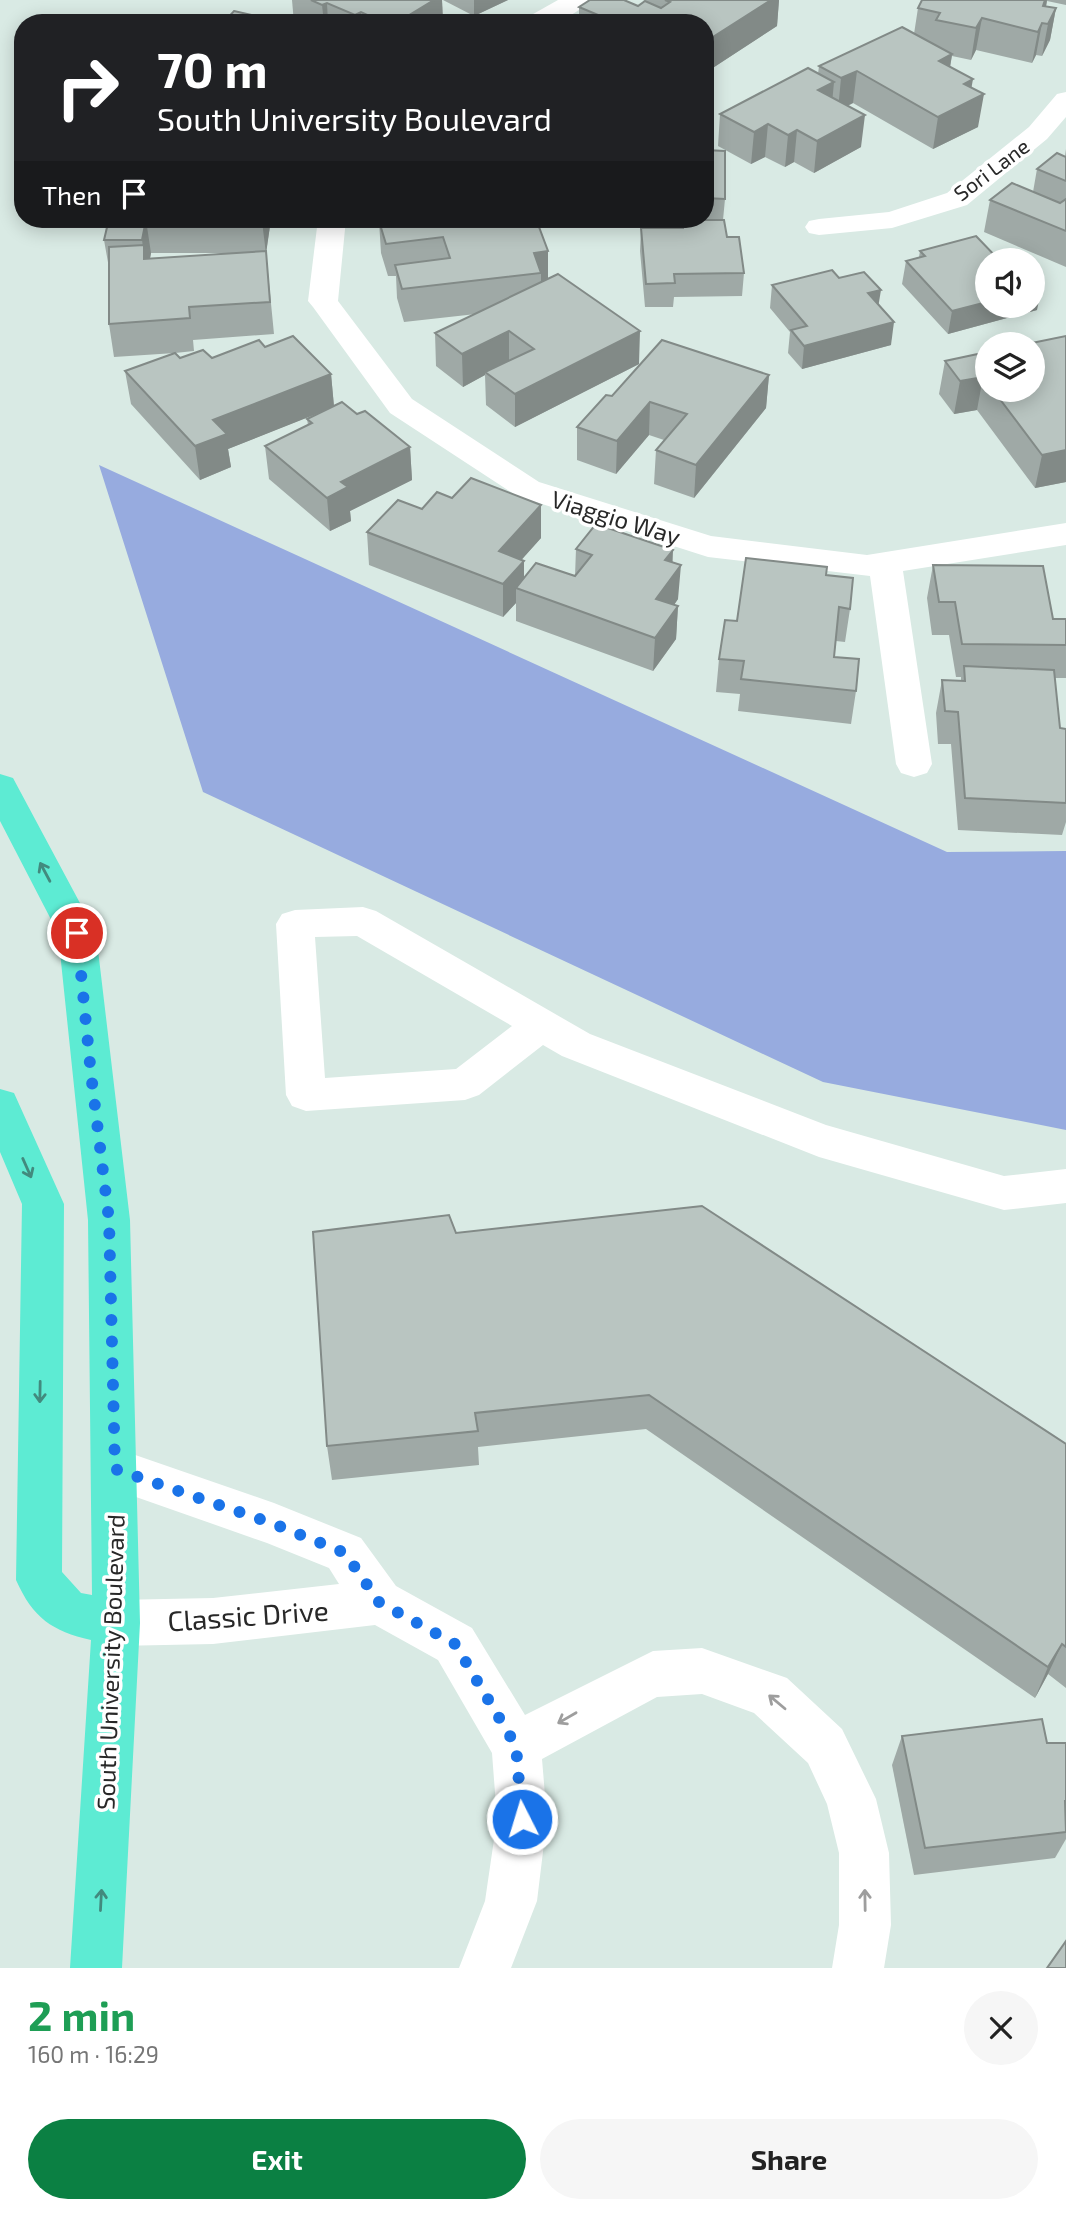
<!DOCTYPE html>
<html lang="en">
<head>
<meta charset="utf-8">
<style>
	:root { --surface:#fff; --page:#f6f6f6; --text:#222; --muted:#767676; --accent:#0b8043 }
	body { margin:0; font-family:"Exo 2",sans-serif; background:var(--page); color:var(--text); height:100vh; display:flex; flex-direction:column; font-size:26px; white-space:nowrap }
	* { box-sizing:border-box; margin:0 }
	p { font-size:23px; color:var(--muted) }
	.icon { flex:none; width:38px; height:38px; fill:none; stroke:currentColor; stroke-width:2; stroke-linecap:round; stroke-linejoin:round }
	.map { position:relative; height:1968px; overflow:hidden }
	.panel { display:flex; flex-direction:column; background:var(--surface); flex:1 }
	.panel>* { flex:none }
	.banner { position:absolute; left:14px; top:14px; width:700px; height:214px; border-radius:28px; box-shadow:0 4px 18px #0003; background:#202124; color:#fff; overflow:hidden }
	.buttons { position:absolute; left:975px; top:248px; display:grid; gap:14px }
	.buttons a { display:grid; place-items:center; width:70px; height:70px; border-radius:50%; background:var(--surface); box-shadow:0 4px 18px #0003; font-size:35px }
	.pin { position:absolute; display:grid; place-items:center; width:60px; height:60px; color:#fff; margin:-30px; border:4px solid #fff; border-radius:50%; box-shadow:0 2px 7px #0007 }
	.me { position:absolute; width:77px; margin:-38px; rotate:355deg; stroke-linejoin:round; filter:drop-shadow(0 0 5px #0008) }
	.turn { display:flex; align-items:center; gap:24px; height:147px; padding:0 28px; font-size:32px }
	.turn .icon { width:91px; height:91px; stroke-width:2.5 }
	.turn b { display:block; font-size:49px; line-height:60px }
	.then { display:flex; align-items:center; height:66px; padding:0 28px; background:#0003; gap:14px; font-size:26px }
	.round { display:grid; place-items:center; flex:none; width:74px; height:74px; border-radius:37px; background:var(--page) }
	.headline { display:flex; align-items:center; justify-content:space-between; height:119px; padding:0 28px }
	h1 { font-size:42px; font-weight:700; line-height:52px; color:#1e9e55 }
	.action { display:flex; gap:14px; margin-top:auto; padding:14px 28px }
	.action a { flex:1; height:80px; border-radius:42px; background:var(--accent); color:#fff; font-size:28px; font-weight:700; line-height:80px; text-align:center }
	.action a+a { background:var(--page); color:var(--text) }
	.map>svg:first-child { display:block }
	.green { fill:#97abdf }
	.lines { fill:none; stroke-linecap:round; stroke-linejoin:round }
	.minor { fill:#fff; fill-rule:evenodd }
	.major { fill:#5debd3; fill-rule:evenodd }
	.wall { fill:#9fa9a6; fill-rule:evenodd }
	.shaded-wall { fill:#828a87 }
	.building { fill:#b9c5c1; stroke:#828a87; stroke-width:2 }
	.oneway { stroke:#428a7e }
	.oneway2 { stroke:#9e9e9e }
	.route { stroke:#1a73e8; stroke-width:12; stroke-dasharray:0 21.6 }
	.labels { text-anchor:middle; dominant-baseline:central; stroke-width:7; stroke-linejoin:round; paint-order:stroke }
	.far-street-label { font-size:21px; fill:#282828; stroke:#fff }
	.street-label { font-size:24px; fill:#282828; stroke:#fff }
	.near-street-label { font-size:28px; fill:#282828; stroke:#fff }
</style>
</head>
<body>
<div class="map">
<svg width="1066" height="1968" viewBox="0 0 1066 1968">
	<rect width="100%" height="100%" fill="#d9eae4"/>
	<!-- green -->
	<polygon class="green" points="99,465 947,852 1066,851 1066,1130 823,1082 203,792"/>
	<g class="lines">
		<!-- minor -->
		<g class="minor">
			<path d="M558 0H588C574 21 546 23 523 23L526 18Z"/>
			<polygon points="1066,92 1066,117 1047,139 967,205 892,228 819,235 809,233 805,227 809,221 819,219 889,212 947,193 1029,127 1057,94"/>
			<polygon points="318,219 346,219 338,301 412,399 539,482 711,536 867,555 1066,523 1066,545 903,571 932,764 927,773 914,777 901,773 896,764 870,576 708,557 517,496 390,413 313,307 308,301"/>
			<path d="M363 907 376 911 590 1034 826 1125 1004 1176 1066 1169V1203L1004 1210 819 1157 562 1056 543 1045 479 1095 465 1100 306 1111 292 1106 286 1095 276 924 282 914 295 910ZM357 936 512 1026 456 1069 325 1078 315 937Z"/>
			<polygon points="115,1448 274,1503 361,1538 396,1586 472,1628 525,1715 653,1651 702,1648 787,1678 842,1729 876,1799 889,1853 891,1925 884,1968 832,1968 839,1925 839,1853 827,1804 808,1763 754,1713 702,1694 657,1697 542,1759 547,1819 537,1901 511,1968 459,1968 485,1901 497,1819 492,1753 438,1660 375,1625 213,1644 116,1646 99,1639 92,1623 99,1607 116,1600 213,1598 339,1584 329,1568 267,1543 99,1484 92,1469 99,1454"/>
		</g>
		<!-- major -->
		<path class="major" d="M0 774 13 778 96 933 130 1220 140 1623 122 1968H70L91 1640C52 1631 33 1618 16 1580L22 1204 0 1152V1089L14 1093 64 1204 62 1572 81 1593 92 1595 88 1220 58 933 0 821Z"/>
	</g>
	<!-- wall -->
	<g class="wall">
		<polygon points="292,0 442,0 443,23 294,23"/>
		<polygon points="443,0 508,0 474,16"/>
		<polygon points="643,0 779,0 777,26 705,73 705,23 579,23 579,7 655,5"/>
		<polygon points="922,0 1066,0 1066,5 1047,1 1046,7 1056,8 1050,40 1042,56 1036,55 1032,63 976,50 971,60 952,56 950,67 972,88 978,127 933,149 853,103 848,106 861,147 814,173 794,162 785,167 765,157 751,164 718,146 720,114 818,74 819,66 914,34 918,8"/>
		<polygon points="1066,149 1066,267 984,232 990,200 1033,192 1037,169 1065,156"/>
		<polygon points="705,150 725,199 723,220 727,237 744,273 742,296 674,297 673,307 645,307 640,251 641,228 682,228 682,220 694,220 667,219 705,219"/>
		<path d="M104 219H271L266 252 274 334 193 340 194 351 175 353 180 358H212L265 347 331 374 334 406 357 414 410 447 412 480 350 511 351 521 330 531 269 479 265 446 308 425 307 419 328 409 228 449 231 467 200 480 131 404 125 371 175 353 114 357 109 324V268L104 240 106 229ZM151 253H229L150 259Z"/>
		<polygon points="379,221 548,251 548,279 639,364 515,427 486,405 485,375 463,387 436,366 435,333 476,314 404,322 397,298 396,276 388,276 381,253"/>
		<polygon points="920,251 1037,310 948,334 902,284 906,261 919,257"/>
		<polygon points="839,278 879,305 891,345 802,369 788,353 790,332 770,308 772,285"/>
		<polygon points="987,352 987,390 1032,390 1066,482 1035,488 977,410 954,414 939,394 945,361"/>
		<polygon points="769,375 766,408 694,498 654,484 656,450 664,440 649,435 616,474 577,460 577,427 612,396"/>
		<polygon points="422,509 541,538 521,560 524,578 575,576 576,549 673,563 678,599 674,605 678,606 676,639 653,671 516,621 516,603 503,617 369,565 367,532"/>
		<polygon points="933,565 1053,619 1066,619 1066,678 1055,678 1060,728 1066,729 1066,822 1062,835 958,830 951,744 938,744 936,713 942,680 961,681 961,677 956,677 949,635 932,635 927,598"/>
		<polygon points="826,575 850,609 845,642 836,641 834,657 856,691 851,724 738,711 740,694 716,692 719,659 737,621"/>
		<polygon points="456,1233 1066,1444 1066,1688 1048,1674 1035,1698 646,1429 478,1447 479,1465 332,1480 327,1446"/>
		<polygon points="902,1736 1066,1743 1066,1839 1055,1858 914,1875 892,1765"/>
	</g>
	<!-- shaded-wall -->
	<g class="shaded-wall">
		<polygon points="434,0 442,0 443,23 396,23"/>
		<polygon points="474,0 508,0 474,16"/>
		<polygon points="771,0 779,0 777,26 705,73 705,42"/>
		<polygon points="1045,0 1047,0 1043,23 1042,23 1036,55 1032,63 1043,6"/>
		<polygon points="327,3 328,23 324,23 322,5"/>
		<polygon points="1056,8 1050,40 1042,56 1048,24"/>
		<polygon points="361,12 361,23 355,23 355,15"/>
		<polygon points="982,18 976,50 971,60 976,28"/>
		<polygon points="952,54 947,86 939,61"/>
		<polygon points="857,71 853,103 838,110 841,78"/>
		<polygon points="973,79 969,102 984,94 978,127 933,149 938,117 964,84"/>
		<polygon points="834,82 831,114 818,90"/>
		<polygon points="865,115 861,147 814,173 817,141"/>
		<polygon points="768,124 765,157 751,164 754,132"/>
		<polygon points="797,130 794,162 785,167 788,135"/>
		<polygon points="263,219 271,219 266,254 262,221"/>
		<polygon points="146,220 151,253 148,268 149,292 142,240"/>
		<polygon points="548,251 548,284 541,285 541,273 534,253"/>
		<polygon points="1042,287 1037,310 948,334 952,311 987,302 987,306 1032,306 1032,289"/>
		<polygon points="881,290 877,314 868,293"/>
		<polygon points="894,322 891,345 802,369 804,346"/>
		<polygon points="509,331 509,364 485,372 485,375 463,387 462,354"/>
		<polygon points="640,331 639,364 515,427 515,394"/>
		<polygon points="331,374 334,407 228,449 231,467 200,480 195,446 213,420"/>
		<polygon points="769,375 766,408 694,498 696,465"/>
		<polygon points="983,377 977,410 954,414 960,381"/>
		<polygon points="650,402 649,435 616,474 617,441"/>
		<polygon points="410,447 412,480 350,511 351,521 330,531 327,498 341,482"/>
		<polygon points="1066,450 1066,482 1035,488 1042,455"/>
		<polygon points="541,505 541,538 500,584 499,551"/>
		<polygon points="673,550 672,578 681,565 678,599 655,632 656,599 665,560"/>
		<polygon points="524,561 524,591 516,588 516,603 503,617 503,584"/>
		<polygon points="678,606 676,639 653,671 655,638"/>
		<polygon points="1062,1644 1048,1674 1035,1698 1048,1667"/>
	</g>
	<!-- building -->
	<g class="building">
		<polygon points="311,0 434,0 396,23 385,23 361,12 355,15 327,3 322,5"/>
		<polygon points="590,0 624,0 638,6 645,1 661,8 670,2 665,0 771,0 705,42 705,23 617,23 579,7"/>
		<polygon points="922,0 1045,0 1043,6 1056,8 1048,24 1042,23 1038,32 982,18 976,28 936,20 940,13 918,8"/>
		<polygon points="234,11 287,23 223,23"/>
		<polygon points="545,20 552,23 540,23"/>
		<polygon points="902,27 952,54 939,61 973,79 964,84 984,94 938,117 857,71 841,78 819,66"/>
		<polygon points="808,68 834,82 818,90 865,115 817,141 797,130 788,135 768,124 754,132 720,114"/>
		<polygon points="705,150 725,151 725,199 705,198"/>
		<polygon points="1057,153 1066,157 1066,181 1037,169"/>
		<polygon points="1012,183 1060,203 1066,199 1066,231 990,200"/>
		<polygon points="109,219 263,219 262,221 146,220 142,240 104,240"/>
		<polygon points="397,219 536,219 548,251 534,253 541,273 402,289 395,265 450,258 443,237 386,244 379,221"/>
		<polygon points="682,220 724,220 727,237 739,237 744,273 674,274 675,283 646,284 641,228 683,228"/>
		<polygon points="976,236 1000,261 987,261 987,302 952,311 906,261 925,256 920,251"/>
		<polygon points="144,245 144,259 266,251 270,302 189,307 190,318 109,324 109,247"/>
		<polygon points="832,270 839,278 864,272 881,290 868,293 894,322 804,346 791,330 807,326 772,285"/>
		<polygon points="558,274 640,331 515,394 485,372 534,349 509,331 462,354 435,333"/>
		<polygon points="1032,278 1042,287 1032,289"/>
		<polygon points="293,336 331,374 213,420 227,434 195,446 125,371 175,353 180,358 203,350 212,358 259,340 265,347"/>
		<polygon points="1066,336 1066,450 1042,455 993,390 1032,390 1032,345 1022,345"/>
		<polygon points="662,340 769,375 696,465 656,450 687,414 650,402 617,441 577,427 606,395 612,396"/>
		<polygon points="987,352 987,382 983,377 960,381 945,361"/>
		<polygon points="342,402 357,414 365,411 410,447 341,482 348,487 327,498 265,446 312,423 307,419"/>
		<polygon points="471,478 541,505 499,551 524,561 503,584 367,532 398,500 422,509 437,492 452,498"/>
		<polygon points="596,524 673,550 665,560 681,565 656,599 678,606 655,638 516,588 536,563 575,576 592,555 576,549"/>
		<polygon points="746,558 827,567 826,575 853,578 850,609 839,607 834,657 859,659 856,691 741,679 744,661 719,659 725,620 737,621"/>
		<polygon points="933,565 1043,566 1053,619 1066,619 1066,645 962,644 955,602 939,602"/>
		<polygon points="964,666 1054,670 1060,728 1066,729 1066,803 965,798 958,712 945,711 942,680 965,681"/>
		<polygon points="702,1206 1066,1444 1066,1647 1062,1644 1048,1667 649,1395 475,1413 478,1431 327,1446 313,1232 449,1215 456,1233"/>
		<polygon points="1042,1719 1047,1743 1066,1743 1066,1801 1065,1801 1066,1832 925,1848 902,1736"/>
		<polygon points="1066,1941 1066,1968 1047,1968"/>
	</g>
	<!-- one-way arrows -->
	<defs><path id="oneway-shaft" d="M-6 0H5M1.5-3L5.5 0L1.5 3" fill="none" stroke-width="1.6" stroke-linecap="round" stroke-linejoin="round" transform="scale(1.75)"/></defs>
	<g class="oneway">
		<use href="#oneway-shaft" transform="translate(45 872) rotate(-118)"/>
		<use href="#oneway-shaft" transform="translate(27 1168) rotate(66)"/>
		<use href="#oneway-shaft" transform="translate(40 1392) rotate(91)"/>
		<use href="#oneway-shaft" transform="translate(101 1900) rotate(-87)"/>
	</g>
	<g class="oneway2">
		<use href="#oneway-shaft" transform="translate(777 1702) rotate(-140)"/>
		<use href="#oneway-shaft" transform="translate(567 1718) rotate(150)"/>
		<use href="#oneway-shaft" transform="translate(865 1900) rotate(-91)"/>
	</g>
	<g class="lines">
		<!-- route -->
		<polyline class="route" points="77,933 91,1074 109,1220 115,1469 274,1524 345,1553 379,1602 455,1644 516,1746 522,1819"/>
	</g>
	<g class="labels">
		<!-- far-street labels -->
		<g class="far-street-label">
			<text transform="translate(991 169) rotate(-37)">Sori Lane</text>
		</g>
		<!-- street labels -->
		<g class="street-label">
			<text transform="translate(616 517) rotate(17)">Viaggio Way</text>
			<text transform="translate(110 1662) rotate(-88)">South University Boulevard</text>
		</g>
		<!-- near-street labels -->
		<g class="near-street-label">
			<text transform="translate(248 1615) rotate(-4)">Classic Drive</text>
		</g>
	</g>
</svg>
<div class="buttons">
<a><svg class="icon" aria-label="sound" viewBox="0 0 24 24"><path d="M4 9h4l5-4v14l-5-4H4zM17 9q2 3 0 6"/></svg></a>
<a><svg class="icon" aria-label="layers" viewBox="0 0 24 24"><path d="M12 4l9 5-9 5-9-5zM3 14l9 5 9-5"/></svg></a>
</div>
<div class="pin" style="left:77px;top:933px;background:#d93025"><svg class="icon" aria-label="arrive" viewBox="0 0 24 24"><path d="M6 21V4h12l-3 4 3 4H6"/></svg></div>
<svg class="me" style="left:522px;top:1819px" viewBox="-20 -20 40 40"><circle r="17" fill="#1a73e8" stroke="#fff" stroke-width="3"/><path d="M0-11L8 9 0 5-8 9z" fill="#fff"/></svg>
<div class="banner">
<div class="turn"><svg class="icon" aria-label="right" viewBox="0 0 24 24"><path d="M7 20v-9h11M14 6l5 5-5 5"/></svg><div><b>70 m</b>South University Boulevard</div></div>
<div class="then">Then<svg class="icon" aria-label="arrive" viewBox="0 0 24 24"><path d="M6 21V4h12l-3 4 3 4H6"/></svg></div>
</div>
</div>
<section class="panel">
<div class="headline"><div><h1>2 min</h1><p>160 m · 16:29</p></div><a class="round"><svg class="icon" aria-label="close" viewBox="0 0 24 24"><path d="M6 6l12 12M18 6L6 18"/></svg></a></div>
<div class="action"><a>Exit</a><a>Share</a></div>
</section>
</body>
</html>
